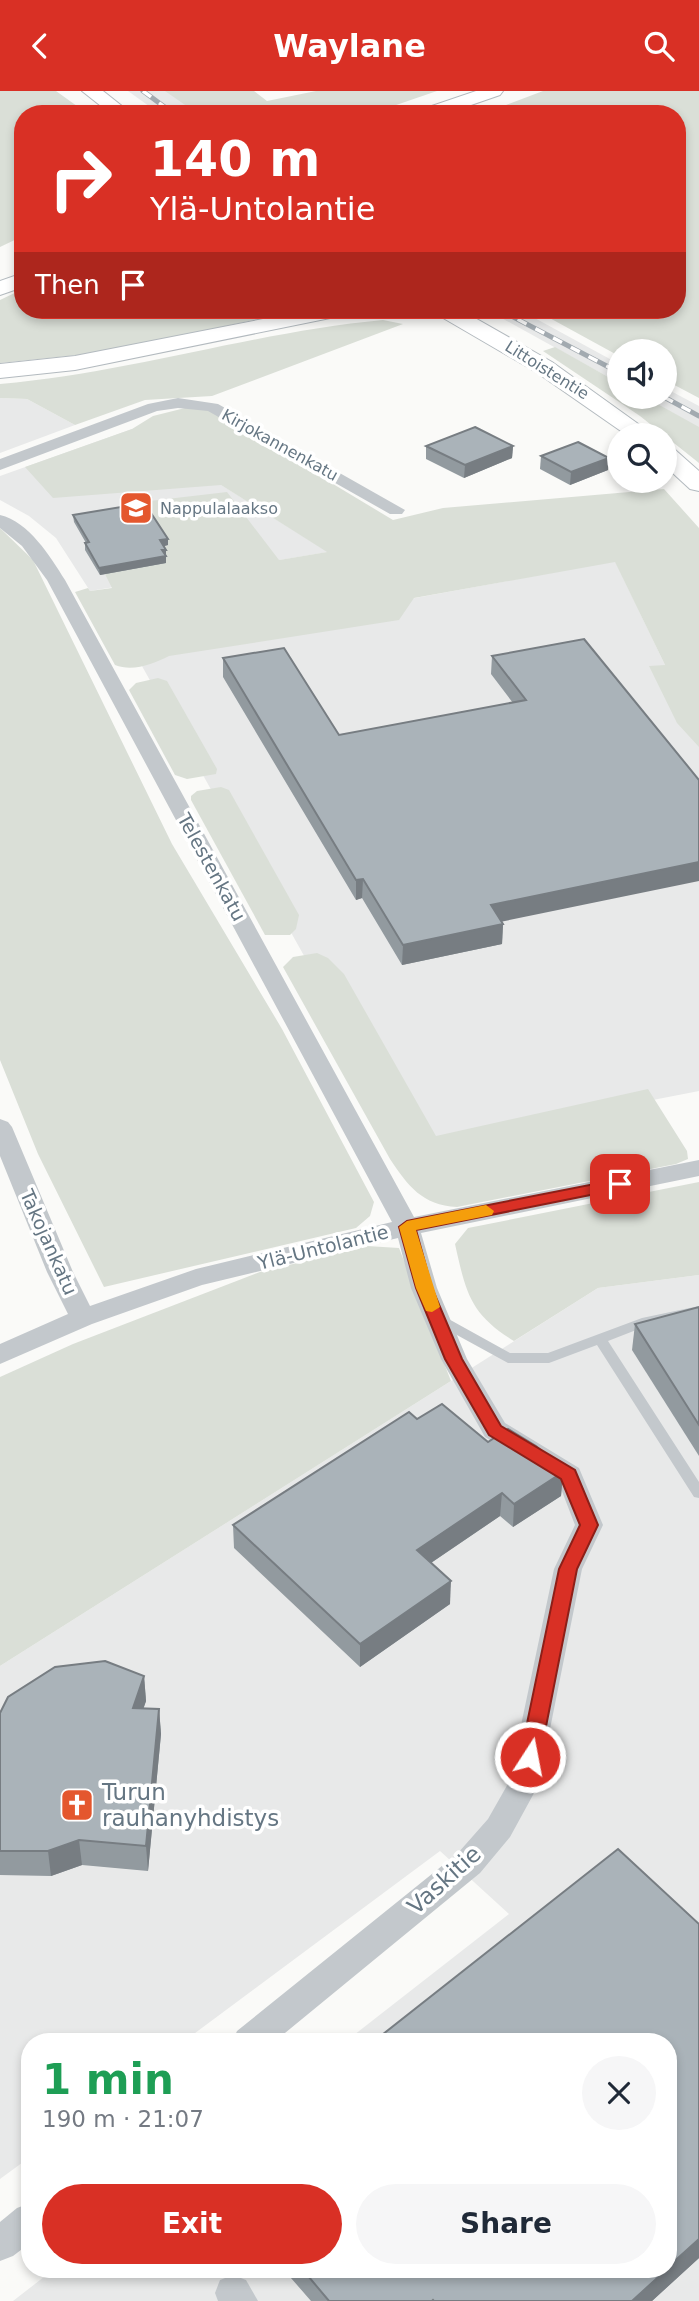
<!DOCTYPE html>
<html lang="en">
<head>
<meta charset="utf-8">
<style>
	:root { --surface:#fff; --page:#f6f6f7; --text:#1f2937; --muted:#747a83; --accent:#d93025 }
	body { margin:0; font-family:"DejaVu Sans",sans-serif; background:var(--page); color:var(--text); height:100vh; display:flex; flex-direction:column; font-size:26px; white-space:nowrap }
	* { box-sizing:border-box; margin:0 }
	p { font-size:23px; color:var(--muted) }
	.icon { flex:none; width:38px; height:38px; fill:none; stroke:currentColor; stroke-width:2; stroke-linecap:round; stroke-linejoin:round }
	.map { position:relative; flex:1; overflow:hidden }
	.details { position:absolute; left:21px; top:1942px; width:656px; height:245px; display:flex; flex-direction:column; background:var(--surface); border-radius:28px; box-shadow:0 4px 10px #0003 }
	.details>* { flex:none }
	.hud { position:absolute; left:14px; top:14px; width:672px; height:214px; border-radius:28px; box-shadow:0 4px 10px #0003; background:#d93025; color:#fff; overflow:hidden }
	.tools { position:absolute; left:607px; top:248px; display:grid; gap:14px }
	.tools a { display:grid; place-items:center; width:70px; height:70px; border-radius:50%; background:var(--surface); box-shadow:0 4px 10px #0003; font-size:35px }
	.pin { position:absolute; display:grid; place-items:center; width:60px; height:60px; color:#fff; margin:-30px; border-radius:14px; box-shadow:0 4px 10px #0006 }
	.me { position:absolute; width:77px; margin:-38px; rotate:11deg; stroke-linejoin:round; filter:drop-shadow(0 0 5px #0008) }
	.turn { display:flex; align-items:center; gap:24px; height:147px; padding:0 21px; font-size:32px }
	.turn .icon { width:91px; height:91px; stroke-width:2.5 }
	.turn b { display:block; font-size:49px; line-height:60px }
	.then { display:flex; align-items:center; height:66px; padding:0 21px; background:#0003; gap:14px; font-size:26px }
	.round { display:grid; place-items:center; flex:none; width:74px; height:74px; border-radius:37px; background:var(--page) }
	.headline { display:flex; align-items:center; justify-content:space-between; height:119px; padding:0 21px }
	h1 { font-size:42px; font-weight:600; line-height:52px; color:#1e9e55 }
	.button { display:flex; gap:14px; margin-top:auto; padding:14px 21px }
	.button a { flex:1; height:80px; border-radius:42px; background:var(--accent); color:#fff; font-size:28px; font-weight:600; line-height:80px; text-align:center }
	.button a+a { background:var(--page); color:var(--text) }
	header { display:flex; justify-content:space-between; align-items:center; height:91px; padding:0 21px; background:var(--accent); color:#fff; font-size:32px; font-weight:600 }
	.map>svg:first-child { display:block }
	.built { fill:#e8e9e9 }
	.green { fill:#dadfd7 }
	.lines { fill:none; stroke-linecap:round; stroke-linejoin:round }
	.secondary-casing { stroke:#b3babf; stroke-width:2 }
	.lane { fill:#c3c8cc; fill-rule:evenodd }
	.street { fill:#c3c8cc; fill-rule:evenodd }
	.secondary { fill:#fff; fill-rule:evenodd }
	.rail-casing { stroke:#a2aab0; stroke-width:5 }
	.rail { stroke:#fff; stroke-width:3.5; stroke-dasharray:10; stroke-linecap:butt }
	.wall { fill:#929a9f }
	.shaded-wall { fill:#777d82 }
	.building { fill:#aab3b9; stroke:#777d82; stroke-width:2 }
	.route { fill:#d93025; stroke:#8d1f18; stroke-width:2 }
	.slow { fill:#f59e0b }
	.labels { text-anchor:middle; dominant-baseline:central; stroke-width:7; stroke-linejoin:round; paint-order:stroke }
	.far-street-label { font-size:16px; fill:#657683; stroke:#fff }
	.far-poi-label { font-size:16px; fill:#657683; stroke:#fff; text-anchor:start }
	.street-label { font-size:19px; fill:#657683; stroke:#fff }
	.near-poi-label { font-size:23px; fill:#657683; stroke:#fff; text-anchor:start }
	.near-street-label { font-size:23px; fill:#657683; stroke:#fff }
</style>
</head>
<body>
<header><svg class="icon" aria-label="back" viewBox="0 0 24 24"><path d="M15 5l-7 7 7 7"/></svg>Waylane<svg class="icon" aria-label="search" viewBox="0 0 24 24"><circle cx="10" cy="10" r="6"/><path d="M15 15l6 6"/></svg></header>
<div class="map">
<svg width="699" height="2210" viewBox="0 0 699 2210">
	<rect width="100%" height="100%" fill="#fafaf8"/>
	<!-- built -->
	<g class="built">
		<polygon points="128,0 169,0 200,23 160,23"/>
		<polygon points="487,219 520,219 619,273 619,292"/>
		<polygon points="665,297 699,315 699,337 645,306 665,306"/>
		<polygon points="0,307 27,308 75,334 0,362"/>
		<polygon points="132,338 328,461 90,500 56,447 29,425 0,409 0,385"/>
		<polygon points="615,470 665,574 699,615 699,1000 411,1056 133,559"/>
		<polygon points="699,1184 699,2210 13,2210 53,2179 668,2179 668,1951 345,1951 509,1823 440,1760 183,1951 30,1951 30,2066 0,2088 0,1575 598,1197"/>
	</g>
	<!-- green -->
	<g class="green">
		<polygon points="0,0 56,0 88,23 23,23 23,145 0,156"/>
		<polygon points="165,0 254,0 267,10 316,0 437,0 370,23 198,23"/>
		<polygon points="543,0 699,0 699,307 665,289 665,261 620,261 619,265 535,219 677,219 677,23 482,23"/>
		<polygon points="23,198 23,219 301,219 98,262 0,272 0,209"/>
		<path d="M383 229 403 233 212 305 145 309 75 334 27 308 0 307V293C129 282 254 241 383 229Z"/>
		<polygon points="555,256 619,292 620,306 645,306 699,336 699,372 640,325 543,260"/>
		<path d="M193 315 210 319 393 429 443 417 664 398 699 437V656L677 632 649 575 665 574 615 471 414 507 399 529 169 565C153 573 133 581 115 574L75 501 88 497 90 500 112 497 105 483 166 465 161 456 168 455 130 421 124 413 227 401 279 469 327 461 221 394 53 407 25 376 132 338 153 325Z"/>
		<polygon points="0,437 33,469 172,753 282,938 374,1111 370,1125 356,1137 104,1196 38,1063 0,969"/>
		<polygon points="158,587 167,590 217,678 216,683 187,688 175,684 129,599 136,592"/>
		<polygon points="221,696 229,699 299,824 296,838 290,844 265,844 191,709 191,705 197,700"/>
		<path d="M317 862 328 867 344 883 436 1045 648 998 687 1060 688 1068 676 1073 457 1116C422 1114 408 1095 390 1068L283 876 293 866Z"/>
		<path d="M699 1091V1184L598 1197 514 1250C470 1223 466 1202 455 1153L468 1137Z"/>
		<polygon points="367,1155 399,1157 451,1290 0,1575 0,1286 73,1253 260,1181"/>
	</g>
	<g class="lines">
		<defs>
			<g id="secondary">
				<polygon points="82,0 103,0 132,23 111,23"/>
				<polygon points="476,0 503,0 500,4 445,23 417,23 420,19"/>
				<polygon points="23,182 23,196 0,204 0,190"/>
				<polygon points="309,219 351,219 348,224 340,225 75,279 0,287 0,273 75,265"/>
				<polygon points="435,219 461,219 552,271 655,345 628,345 536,281 438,224"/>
				<polygon points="665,355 673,357 699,380 699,400 690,398 665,375"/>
			</g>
		</defs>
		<!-- secondary casing -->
		<use href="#secondary" class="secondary-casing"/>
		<!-- lane -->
		<polygon class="lane" points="699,1215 699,1225 649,1234 608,1250 699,1391 699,1407 694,1406 597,1254 549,1272 508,1272 435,1232 434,1229 435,1226 445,1226 510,1262 548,1262 642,1227"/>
		<!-- street -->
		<g class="street">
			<polygon points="178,307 218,313 405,419 402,423 390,423 208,320 178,317 157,320 0,379 0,368 148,313"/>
			<path d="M0 424C29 431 50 465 65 489L414 1126 699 1069V1085L421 1142 437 1197 467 1268 505 1332 579 1377 603 1434 582 1478 539 1693 510 1746 480 1782 274 1951H232L237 1940 458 1762 488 1728 509 1691 554 1478 575 1434 558 1390 485 1346 441 1268 411 1197 398 1147 202 1194 92 1233 0 1273V1253L68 1223 47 1181 0 1065V1028L8 1031 12 1036 73 1181 90 1215 196 1178 392 1131 47 489 22 455 0 437Z"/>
			<polygon points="30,2112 30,2152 13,2165 0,2170 0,2131 17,2117"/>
			<polygon points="233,2184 246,2189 258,2210 218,2210 215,2202 220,2189"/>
		</g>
		<!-- secondary -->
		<use href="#secondary" class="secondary"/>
		<defs>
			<g id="rail">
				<polyline points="143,0 174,23"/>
				<polyline points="500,219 620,282"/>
				<polyline points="664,306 699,325"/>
			</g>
		</defs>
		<!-- rail casing -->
		<use href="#rail" class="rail-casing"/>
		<!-- rail -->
		<use href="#rail" class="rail"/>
	</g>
	<!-- wall -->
	<g class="wall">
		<polygon points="426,355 513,355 512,367 464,387 426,368"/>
		<polygon points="541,365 608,379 570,394 540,378"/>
		<polygon points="73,424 139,424 168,448 168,454 164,455 166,459 166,472 100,484 85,459 85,452 86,452 74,431"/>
		<polygon points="584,548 502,831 503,833 502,853 402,874 362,807 356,809 223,586 223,567 339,644 513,612 491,583 492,565"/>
		<polygon points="699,1216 699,1365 632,1259 635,1233"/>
		<polygon points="417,1328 488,1351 563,1381 561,1405 513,1436 500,1425 431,1472 450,1513 360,1576 234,1457 233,1434"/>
		<polygon points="144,1585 146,1610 143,1618 159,1618 161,1643 148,1780 82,1774 51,1785 0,1784 0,1622"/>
		<polygon points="699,1833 699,2167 652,2210 311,2210 284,2179 668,2179"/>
	</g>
	<!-- shaded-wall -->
	<g class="shaded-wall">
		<polygon points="513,355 512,367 464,387 465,374"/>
		<polygon points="609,367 608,379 570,394 571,381"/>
		<polygon points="168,448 168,454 161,456 160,449"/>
		<polygon points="162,459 166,459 166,472 100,484 99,477"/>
		<polygon points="699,771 699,790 490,833 491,814"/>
		<polygon points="363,788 362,807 356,809 356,789"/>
		<polygon points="503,833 502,853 402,874 403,854"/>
		<polygon points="563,1381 561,1405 513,1436 514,1413"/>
		<polygon points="502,1402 500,1425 416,1482 417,1459"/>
		<polygon points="451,1490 450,1513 360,1576 360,1553"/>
		<polygon points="144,1585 146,1610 135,1642 133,1617"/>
		<polygon points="159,1618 161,1643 148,1780 146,1755"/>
		<polygon points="79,1749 82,1774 51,1785 48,1760"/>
		<polygon points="699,2148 699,2167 652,2210 632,2210 666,2179 668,2179 668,2176"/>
	</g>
	<!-- building -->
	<g class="building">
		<polygon points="475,336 513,355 465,374 426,355"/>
		<polygon points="578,351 609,367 571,381 541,365"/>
		<polygon points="133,414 139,424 151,422 168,448 160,449 166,459 162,459 166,465 99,477 85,452 89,451 73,424"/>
		<polygon points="584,548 699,689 699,771 491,814 503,833 403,854 363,788 356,789 223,567 284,557 339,644 526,609 492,565"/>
		<polygon points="699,1216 699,1334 635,1233"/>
		<polygon points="442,1313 488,1351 508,1338 536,1355 561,1376 563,1381 514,1413 502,1402 417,1459 451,1490 360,1553 233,1434 409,1321 417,1328"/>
		<polygon points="105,1570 144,1585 133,1617 159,1618 146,1755 79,1749 48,1760 0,1760 0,1622 8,1606 55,1576"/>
		<polygon points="618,1758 699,1833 699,2148 668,2176 668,1951 373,1951"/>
		<polygon points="303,2179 666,2179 632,2210 434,2210 433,2209 432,2210 329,2210"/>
	</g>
	<!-- route -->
	<polygon class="route" points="620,1088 627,1093 625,1097 416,1139 432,1197 462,1268 501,1335 575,1379 598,1434 577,1478 540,1666 537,1672 530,1675 523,1672 520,1666 559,1478 580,1434 561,1388 489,1344 445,1268 416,1197 399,1136 407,1130"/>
	<!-- slow -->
	<polygon class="slow" points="486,1114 494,1120 492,1124 416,1139 440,1216 432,1221 426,1220 416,1197 399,1136 407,1130"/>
	<!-- icons -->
	<defs>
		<symbol id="school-square" viewBox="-11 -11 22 22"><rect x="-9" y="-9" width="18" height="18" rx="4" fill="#e4572e" stroke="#fff"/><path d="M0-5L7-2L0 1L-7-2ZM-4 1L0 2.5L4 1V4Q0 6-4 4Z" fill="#fff"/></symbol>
		<symbol id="church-square" viewBox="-11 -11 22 22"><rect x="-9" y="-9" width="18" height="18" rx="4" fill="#e4572e" stroke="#fff"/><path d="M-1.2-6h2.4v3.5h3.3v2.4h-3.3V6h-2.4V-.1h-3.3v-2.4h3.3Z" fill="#fff"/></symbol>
	</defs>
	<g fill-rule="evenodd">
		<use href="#school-square" x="117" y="398" width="38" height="38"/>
		<use href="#church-square" x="58" y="1695" width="38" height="38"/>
	</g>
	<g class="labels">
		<!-- far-street labels -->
		<g class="far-street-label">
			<text transform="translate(547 279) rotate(32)">Littoistentie</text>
			<text transform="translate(280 354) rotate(29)">Kirjokannenkatu</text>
		</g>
		<!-- far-poi labels -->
		<g class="far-poi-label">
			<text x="160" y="417">Nappulalaakso</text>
		</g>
		<!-- street labels -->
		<g class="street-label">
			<text transform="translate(212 776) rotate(61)">Telestenkatu</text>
			<text transform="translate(49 1151) rotate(66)">Takojankatu</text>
			<text transform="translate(323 1156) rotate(-14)">Ylä-Untolantie</text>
		</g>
		<!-- near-poi labels -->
		<g class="near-poi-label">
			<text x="102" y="1701">Turun<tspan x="102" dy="26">rauhanyhdistys</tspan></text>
		</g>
		<!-- near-street labels -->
		<g class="near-street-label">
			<text transform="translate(444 1789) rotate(-42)">Vaskitie</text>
		</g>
	</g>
</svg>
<div class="tools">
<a><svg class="icon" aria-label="sound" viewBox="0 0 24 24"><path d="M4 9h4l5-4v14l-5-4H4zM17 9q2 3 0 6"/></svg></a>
<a><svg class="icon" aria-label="search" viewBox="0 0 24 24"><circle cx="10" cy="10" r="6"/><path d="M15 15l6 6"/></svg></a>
</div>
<div class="pin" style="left:620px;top:1093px;background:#d93025"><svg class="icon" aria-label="arrive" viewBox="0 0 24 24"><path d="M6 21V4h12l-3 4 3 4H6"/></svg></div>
<svg class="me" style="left:530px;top:1666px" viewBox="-20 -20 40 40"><circle r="17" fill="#d93025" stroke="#fff" stroke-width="3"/><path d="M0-11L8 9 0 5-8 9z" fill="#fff"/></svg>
<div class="hud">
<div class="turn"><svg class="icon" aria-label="right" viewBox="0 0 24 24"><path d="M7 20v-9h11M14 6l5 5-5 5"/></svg><div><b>140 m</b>Ylä-Untolantie</div></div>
<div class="then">Then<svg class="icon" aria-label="arrive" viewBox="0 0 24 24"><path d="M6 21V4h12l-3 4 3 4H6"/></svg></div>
</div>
<section class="details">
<div class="headline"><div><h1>1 min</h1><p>190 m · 21:07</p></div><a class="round"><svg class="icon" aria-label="close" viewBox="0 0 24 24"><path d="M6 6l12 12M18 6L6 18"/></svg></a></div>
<div class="button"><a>Exit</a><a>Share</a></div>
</section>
</div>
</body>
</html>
